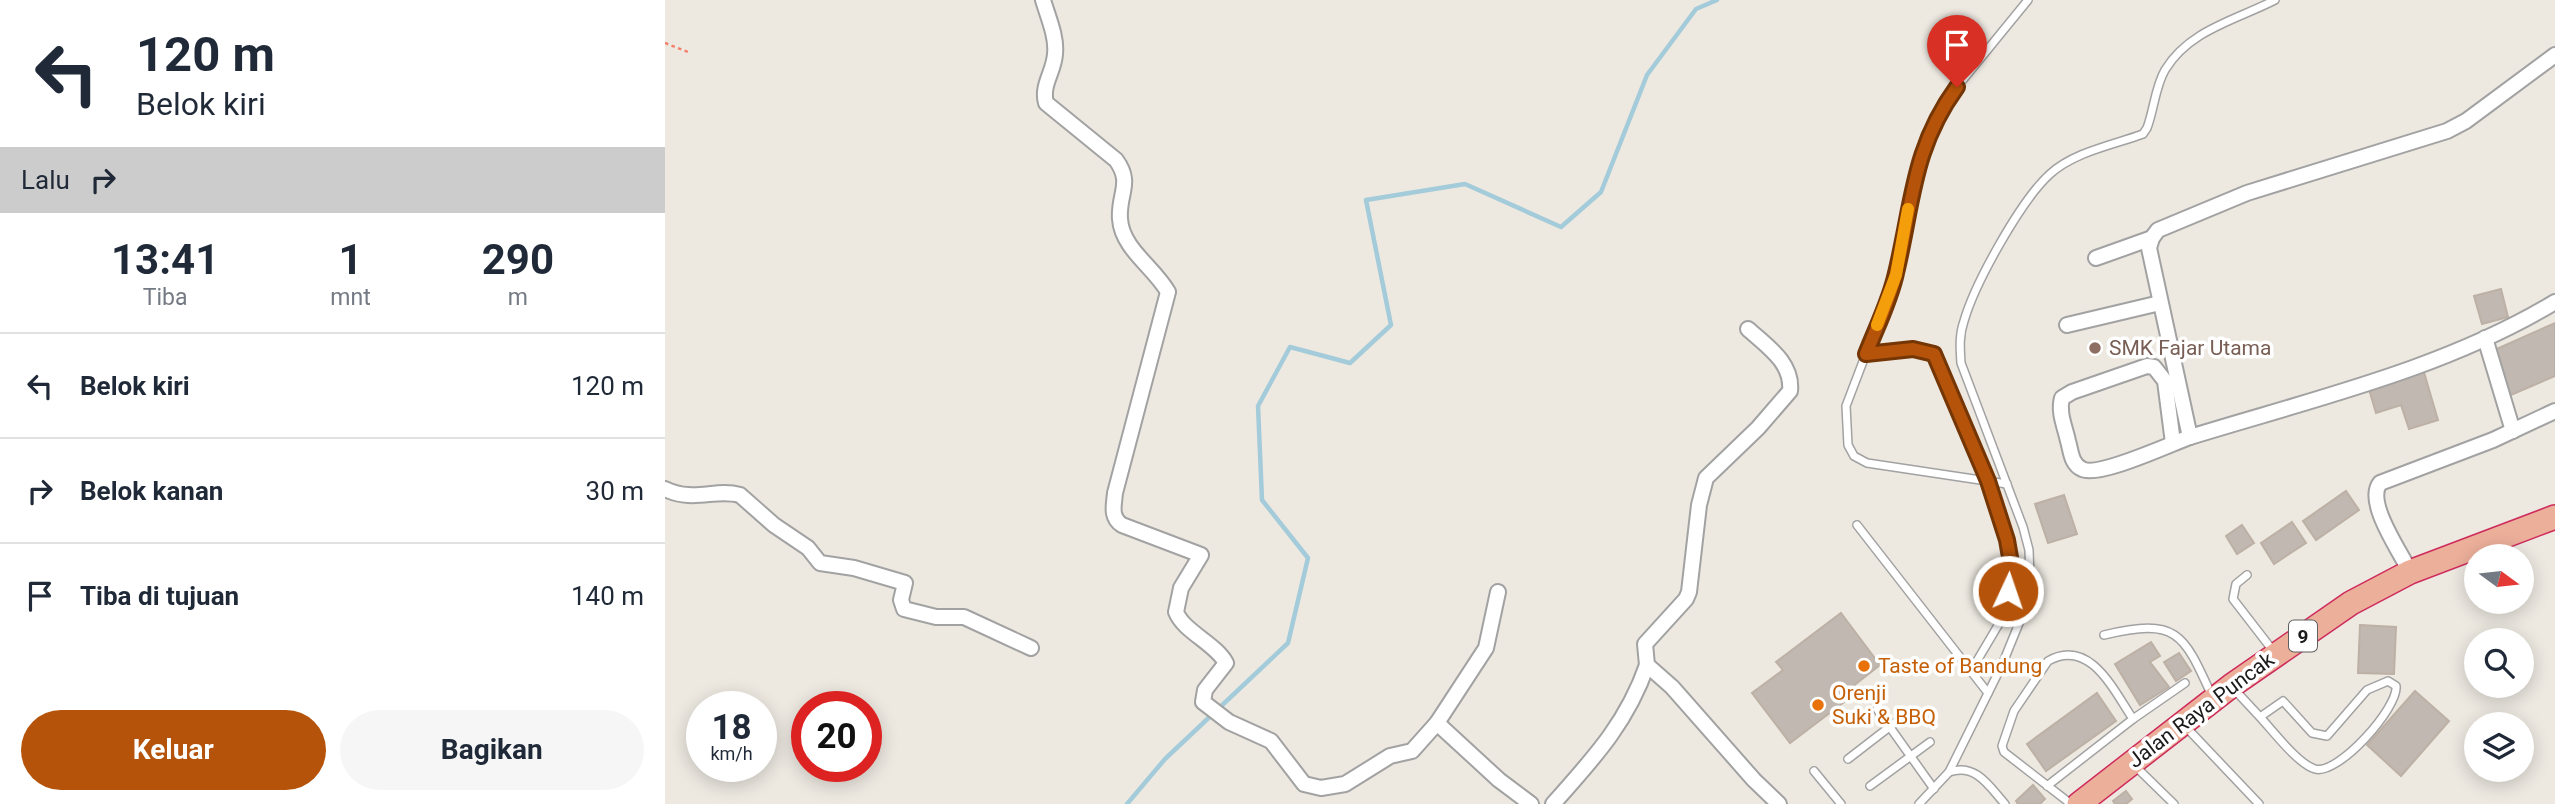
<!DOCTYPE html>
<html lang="id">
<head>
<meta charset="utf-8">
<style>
	:root { --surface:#fff; --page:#f6f6f7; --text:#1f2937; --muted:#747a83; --line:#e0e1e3; --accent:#b45309 }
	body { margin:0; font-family:Roboto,sans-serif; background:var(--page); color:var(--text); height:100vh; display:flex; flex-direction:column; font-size:26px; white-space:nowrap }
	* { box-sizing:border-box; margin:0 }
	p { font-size:23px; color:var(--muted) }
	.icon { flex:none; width:38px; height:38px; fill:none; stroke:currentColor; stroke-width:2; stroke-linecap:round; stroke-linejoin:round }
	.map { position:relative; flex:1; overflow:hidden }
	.sheet { display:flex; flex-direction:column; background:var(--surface); width:665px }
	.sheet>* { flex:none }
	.guide { background:#fff; color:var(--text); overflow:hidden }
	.needle { width:46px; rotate:105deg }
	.controls { position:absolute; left:1799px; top:544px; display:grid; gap:14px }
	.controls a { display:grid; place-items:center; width:70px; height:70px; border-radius:50%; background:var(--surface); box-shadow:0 4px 18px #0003; font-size:35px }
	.speed { position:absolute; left:21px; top:691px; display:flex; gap:14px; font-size:35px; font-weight:700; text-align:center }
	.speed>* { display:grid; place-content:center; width:91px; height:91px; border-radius:50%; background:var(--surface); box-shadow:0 4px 18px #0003; line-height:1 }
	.speed small { font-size:18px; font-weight:400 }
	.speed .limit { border:10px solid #d22; background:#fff; color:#111 }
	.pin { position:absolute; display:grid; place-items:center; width:60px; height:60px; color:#fff; margin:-72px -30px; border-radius:50% 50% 50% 0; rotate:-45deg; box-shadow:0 0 7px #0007 }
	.pin .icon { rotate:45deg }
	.me { position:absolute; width:77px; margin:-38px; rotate:3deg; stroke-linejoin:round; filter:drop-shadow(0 0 5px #0008) }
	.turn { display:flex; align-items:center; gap:24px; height:147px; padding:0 21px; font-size:32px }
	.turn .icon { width:91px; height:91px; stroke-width:2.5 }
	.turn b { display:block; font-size:49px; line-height:60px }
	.then { display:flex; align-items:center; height:66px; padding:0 21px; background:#0003; gap:14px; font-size:26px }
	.eta { display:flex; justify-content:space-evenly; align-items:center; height:119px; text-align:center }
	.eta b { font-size:42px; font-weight:700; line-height:49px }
	.primary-button { display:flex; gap:14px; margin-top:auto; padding:14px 21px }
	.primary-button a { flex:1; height:80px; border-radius:42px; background:var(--accent); color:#fff; font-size:28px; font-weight:700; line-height:80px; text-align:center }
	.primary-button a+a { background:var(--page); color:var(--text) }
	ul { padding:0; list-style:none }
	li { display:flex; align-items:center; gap:21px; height:105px; padding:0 21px; border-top:2px solid var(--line) }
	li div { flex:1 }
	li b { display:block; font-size:26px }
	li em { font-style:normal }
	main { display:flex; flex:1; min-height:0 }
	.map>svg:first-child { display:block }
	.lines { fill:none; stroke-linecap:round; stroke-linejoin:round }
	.stream { stroke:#a3cbd9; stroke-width:4.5 }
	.building { fill:#c1b8b1; stroke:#bdb0a5; stroke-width:2 }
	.service-casing { stroke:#a2a2a2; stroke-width:10 }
	.minor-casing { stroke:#a2a2a2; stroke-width:18 }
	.trunk-casing { stroke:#ce2b5d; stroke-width:26 }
	.path { stroke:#f37f6c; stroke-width:2.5; stroke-dasharray:3.5 3.5; stroke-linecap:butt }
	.service { stroke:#fff; stroke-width:7 }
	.minor { stroke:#fff; stroke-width:14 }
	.trunk { stroke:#ecaf9a; stroke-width:23 }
	.route-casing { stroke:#753606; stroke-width:18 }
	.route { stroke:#b45309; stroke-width:12 }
	.slow { stroke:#f59e0b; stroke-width:12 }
	.education-dot { fill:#8d6e63; stroke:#fff; stroke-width:2.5 }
	.food-dot { fill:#e8710a; stroke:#fff; stroke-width:2.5 }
	.labels { text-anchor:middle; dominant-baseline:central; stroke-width:7; stroke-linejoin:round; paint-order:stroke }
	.shield { fill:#fff; stroke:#5f5f5f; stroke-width:2 }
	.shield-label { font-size:19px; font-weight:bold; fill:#1b1b1b }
	.education-label { font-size:21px; fill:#785e54; stroke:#fff; text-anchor:start }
	.food-label { font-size:21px; fill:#c56008; stroke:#fff; text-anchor:start }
	.street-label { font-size:21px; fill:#1b1b1b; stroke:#fff }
</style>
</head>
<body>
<main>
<section class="sheet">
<div class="guide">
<div class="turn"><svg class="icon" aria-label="left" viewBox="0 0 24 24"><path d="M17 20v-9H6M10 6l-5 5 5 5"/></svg><div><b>120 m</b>Belok kiri</div></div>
<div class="then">Lalu<svg class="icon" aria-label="right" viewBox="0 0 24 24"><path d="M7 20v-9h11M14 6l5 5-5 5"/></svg></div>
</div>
<div class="eta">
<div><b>13:41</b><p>Tiba</p></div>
<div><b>1</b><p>mnt</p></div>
<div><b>290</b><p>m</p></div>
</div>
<ul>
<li><svg class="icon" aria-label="left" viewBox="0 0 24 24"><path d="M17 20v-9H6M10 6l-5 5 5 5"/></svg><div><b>Belok kiri</b></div><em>120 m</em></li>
<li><svg class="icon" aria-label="right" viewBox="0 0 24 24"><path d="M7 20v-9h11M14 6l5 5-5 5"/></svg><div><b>Belok kanan</b></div><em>30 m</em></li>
<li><svg class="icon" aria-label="arrive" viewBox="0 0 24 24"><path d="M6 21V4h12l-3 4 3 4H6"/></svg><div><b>Tiba di tujuan</b></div><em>140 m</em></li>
</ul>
<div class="primary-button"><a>Keluar</a><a>Bagikan</a></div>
</section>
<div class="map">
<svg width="1890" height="804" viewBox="0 0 1890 804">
	<rect width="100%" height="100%" fill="#ede9e1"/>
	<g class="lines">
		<!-- stream -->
		<polyline class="stream" points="462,804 500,759 623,643 643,558 597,500 593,406 625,347 685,363 726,325 701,200 800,184 896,227 936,192 982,75 1031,9 1052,0"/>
	</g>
	<!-- building -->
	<g class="building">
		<polygon points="1836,289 1843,317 1817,324 1809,296"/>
		<polygon points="1890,323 1890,376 1846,395 1827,351"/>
		<polygon points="1758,369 1773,420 1744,429 1736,405 1711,413 1703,386"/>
		<polygon points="1681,491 1694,510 1651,540 1638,521"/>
		<polygon points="1399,495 1412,534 1383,543 1370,504"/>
		<polygon points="1627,522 1641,543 1609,564 1596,543"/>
		<polygon points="1577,525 1589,543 1572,554 1561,536"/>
		<polygon points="1176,613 1215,665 1183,690 1187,696 1125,743 1087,693 1118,670 1111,662"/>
		<polygon points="1695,625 1731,627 1729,674 1693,673"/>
		<polygon points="1486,642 1495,656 1485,662 1504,687 1475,705 1450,664"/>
		<polygon points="1514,653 1526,671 1511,681 1499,662"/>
		<polygon points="1750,691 1784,721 1736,776 1702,745"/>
		<polygon points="1432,693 1451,721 1381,771 1362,744"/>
		<polygon points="1368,785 1380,799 1375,804 1353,804 1351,801"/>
		<polygon points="1461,791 1467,799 1461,804 1450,804 1448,801"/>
	</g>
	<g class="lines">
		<defs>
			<g id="service">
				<polyline points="1201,354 1248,349 1269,354 1323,481 1342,540 1346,563 1343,591 1335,622 1306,671"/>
				<polyline points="1342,484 1202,463 1189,456 1183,445 1181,406 1231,275 1247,188 1259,146 1292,87 1363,0"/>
				<polyline points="1192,525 1323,693"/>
				<polyline points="1582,575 1571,584 1568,599 1609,652"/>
				<path d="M1439 635C1512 618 1518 632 1547 696"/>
				<path d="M1568 688 1595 717C1608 731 1633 764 1650 769 1673 776 1734 707 1731 686L1723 681 1702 690 1662 736 1647 733 1618 701 1595 717"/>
				<polyline points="1212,709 1269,789"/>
				<polyline points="1468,719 1520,683"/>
				<polyline points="1520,726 1594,804"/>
				<polyline points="1183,759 1240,715"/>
				<polyline points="1469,765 1509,804"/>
				<polyline points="1149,771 1176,804"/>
				<path d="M1284 772C1311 763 1324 786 1340 804"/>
				<polyline points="1205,786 1265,742"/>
				<path d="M1382 786 1468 719C1449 691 1425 637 1383 661L1349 711 1337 746 1339 752 1406 804"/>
				<path d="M1254 804 1284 772 1337 665 1359 611 1365 580 1364 550 1358 527 1296 363C1295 348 1294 335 1299 321 1310 283 1356 200 1385 174 1409 152 1448 145 1478 134L1482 128C1489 110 1490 87 1500 70 1524 30 1571 20 1610 0"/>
			</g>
			<g id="minor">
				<path d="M378 0C383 17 392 37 390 54 389 72 376 85 381 103L451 160C468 183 453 194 455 219 457 249 489 267 503 292L450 493C449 505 445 517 457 525L536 555 516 588 511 612C519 632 550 643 561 663L540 690 538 702 564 722 606 741 639 784 656 788 680 784 725 756 747 751 772 723 821 648 833 592"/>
				<path d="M1890 55 1801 121 1782 131 1582 193 1493 230 1487 238 1484 248 1525 437C1648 399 1779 369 1890 302"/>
				<polyline points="1431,258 1487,238"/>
				<polyline points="1402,325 1495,303"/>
				<path d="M1083 329C1102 346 1128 363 1125 391L1093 428 1041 478 1034 505 1024 592 1021 599 980 644 982 665 1007 687 1089 780 1114 804"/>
				<polyline points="1820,338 1848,431"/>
				<path d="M1508 443 1500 381 1489 367 1482 366 1407 392 1397 398C1393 412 1400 427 1403 441 1406 451 1406 464 1417 469 1433 478 1505 444 1525 437"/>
				<path d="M0 489C29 503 50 488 75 495L109 525 143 548 155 563 189 568 240 583 236 600 239 609 271 617H299L366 648"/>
				<path d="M1745 572C1735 551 1700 502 1715 483L1828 440 1890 411"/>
				<polyline points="772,723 834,780 866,804"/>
				<path d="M888 804C928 759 962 723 982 665"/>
			</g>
			<polyline id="trunk" points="1414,804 1566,686 1686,603 1745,572 1890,517"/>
		</defs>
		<!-- service casing -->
		<use href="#service" class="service-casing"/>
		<!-- minor casing -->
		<use href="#minor" class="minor-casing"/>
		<!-- trunk casing -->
		<use href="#trunk" class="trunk-casing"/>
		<!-- path -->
		<polyline class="path" points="0,43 23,52"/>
		<!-- service -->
		<use href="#service" class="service"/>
		<!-- minor -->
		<use href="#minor" class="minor"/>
		<!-- trunk -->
		<use href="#trunk" class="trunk"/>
	</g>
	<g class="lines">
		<defs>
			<path id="route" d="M1292 87C1247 149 1248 203 1231 273 1225 301 1211 328 1201 354L1248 349 1269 354 1323 481 1342 540 1346 563 1343 591"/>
		</defs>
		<!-- route casing -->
		<use href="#route" class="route-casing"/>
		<!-- route -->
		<use href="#route" class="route"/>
		<!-- slow -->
		<polyline class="slow" points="1212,325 1231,275 1243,209"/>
	</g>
	<!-- markers -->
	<circle class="education-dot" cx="1430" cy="348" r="7"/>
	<g class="food-dot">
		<circle cx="1199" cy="666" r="7"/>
		<circle cx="1153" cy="705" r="7"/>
	</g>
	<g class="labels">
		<!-- shield labels -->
		<rect class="shield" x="1624" y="620.5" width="28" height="31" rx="5"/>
		<g class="shield-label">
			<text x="1638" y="636">9</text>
		</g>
		<!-- education labels -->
		<g class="education-label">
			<text x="1444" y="348">SMK Fajar Utama</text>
		</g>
		<!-- food labels -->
		<g class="food-label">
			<text x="1213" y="666">Taste of Bandung</text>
			<text x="1167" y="693">Orenji<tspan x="1167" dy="24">Suki &amp; BBQ</tspan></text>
		</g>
		<!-- street labels -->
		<g class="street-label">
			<text transform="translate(1536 710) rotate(-37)">Jalan Raya Puncak</text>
		</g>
	</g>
</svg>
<div class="controls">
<a><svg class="needle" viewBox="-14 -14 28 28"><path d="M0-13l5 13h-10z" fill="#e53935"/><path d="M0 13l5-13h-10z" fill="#747a83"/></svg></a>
<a><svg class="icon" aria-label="search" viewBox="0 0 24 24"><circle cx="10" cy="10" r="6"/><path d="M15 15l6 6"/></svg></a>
<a><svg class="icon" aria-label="layers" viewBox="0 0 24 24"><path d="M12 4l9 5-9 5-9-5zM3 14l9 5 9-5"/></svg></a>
</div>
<div class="speed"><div>18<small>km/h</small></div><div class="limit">20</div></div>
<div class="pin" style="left:1292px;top:87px;background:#d93025"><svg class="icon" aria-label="arrive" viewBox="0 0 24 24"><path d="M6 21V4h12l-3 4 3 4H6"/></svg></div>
<svg class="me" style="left:1343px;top:591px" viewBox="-20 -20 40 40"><circle r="17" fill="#b45309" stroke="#fff" stroke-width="3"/><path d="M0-11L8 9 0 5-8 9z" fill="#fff"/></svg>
</div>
</main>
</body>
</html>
